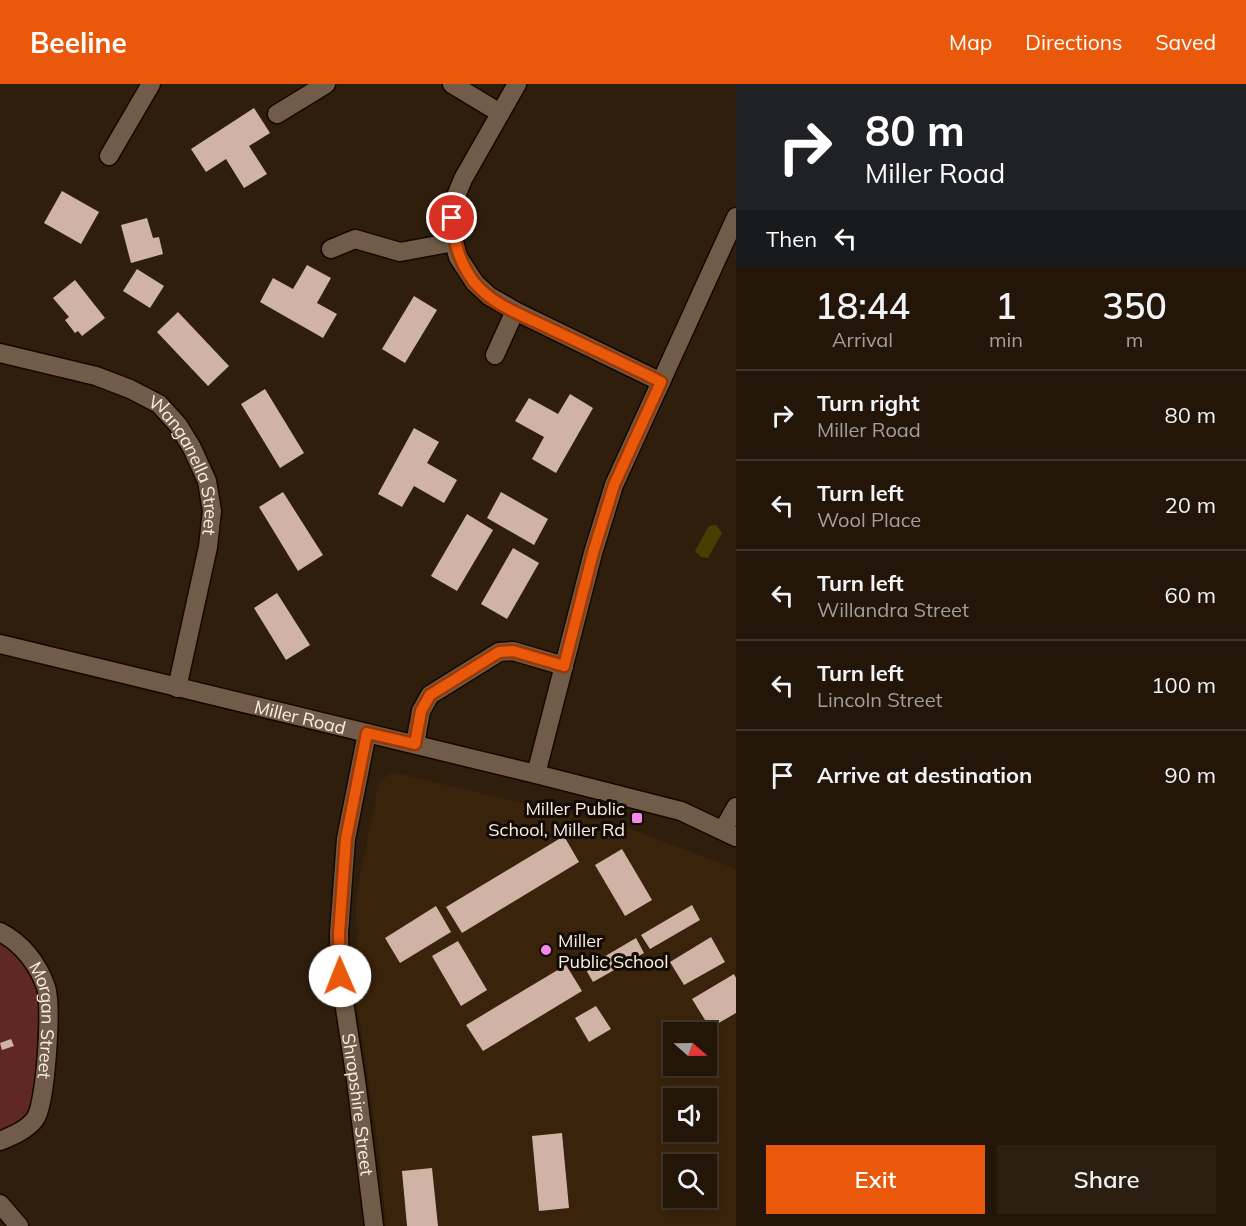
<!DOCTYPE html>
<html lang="en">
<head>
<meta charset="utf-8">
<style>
	:root { --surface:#231609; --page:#2b1f12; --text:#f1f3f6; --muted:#a39f9c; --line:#40352a; --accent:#ea580c }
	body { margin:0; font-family:Mulish,sans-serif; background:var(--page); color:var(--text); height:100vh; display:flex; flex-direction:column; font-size:22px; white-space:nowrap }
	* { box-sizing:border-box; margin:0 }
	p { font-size:20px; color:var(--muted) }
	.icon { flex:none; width:33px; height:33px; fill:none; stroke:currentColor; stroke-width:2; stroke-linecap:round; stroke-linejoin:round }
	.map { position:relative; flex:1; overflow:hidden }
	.details { display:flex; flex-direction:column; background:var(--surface); width:510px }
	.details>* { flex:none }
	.guide { background:#202124; color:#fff; overflow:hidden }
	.needle { width:39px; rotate:110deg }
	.controls { position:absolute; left:663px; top:938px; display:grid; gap:12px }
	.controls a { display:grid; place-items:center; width:54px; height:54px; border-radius:0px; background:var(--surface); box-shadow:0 3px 9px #0003,0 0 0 2px var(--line); font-size:30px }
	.pin { position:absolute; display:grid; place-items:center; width:51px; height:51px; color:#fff; margin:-26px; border:3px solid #fff; border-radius:50%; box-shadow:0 2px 6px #0007 }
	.me { position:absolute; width:66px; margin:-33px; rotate:359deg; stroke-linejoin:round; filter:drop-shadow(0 0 4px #0008) }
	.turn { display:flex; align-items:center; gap:21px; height:126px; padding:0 30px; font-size:27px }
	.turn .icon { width:78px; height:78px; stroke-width:2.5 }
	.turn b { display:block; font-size:42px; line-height:51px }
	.then { display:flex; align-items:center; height:57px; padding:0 30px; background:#0003; gap:12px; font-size:22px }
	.eta { display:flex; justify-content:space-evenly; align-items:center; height:102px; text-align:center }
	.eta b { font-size:36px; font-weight:600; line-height:42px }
	.button { display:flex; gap:12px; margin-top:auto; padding:12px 30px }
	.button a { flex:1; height:69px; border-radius:0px; background:var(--accent); color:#fff; font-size:24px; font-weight:600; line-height:69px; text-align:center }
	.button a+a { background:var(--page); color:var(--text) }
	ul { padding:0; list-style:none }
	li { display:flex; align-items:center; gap:18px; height:90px; padding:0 30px; border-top:2px solid var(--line) }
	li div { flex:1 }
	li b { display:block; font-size:22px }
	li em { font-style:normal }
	header { display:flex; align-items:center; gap:36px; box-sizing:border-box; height:84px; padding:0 30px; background:var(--accent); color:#fff }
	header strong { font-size:28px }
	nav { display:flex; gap:33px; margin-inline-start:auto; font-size:21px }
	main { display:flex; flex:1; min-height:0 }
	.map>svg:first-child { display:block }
	.built { fill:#39230b; fill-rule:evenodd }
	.green { fill:#602822 }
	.water { fill:#463f01 }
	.building { fill:#d0b3a5 }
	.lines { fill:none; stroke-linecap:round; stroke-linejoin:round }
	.minor-casing { stroke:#170700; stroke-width:21 }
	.minor { stroke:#715c49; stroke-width:18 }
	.route-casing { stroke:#983908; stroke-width:15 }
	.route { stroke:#ea580c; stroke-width:10 }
	.poi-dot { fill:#f788eb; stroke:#120a04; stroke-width:2 }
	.labels { text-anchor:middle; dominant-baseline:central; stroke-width:6; stroke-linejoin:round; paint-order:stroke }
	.street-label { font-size:18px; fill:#fbeee3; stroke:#120a04 }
	.poi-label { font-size:18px; fill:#fbeee3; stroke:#120a04; text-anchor:end }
</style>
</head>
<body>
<header>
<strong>Beeline</strong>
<nav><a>Map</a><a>Directions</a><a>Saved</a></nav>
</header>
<main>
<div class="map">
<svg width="736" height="1142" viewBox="0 0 736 1142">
	<rect width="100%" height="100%" fill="#2f1e0c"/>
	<!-- built -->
	<path class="built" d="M392 688 628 744 736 785V1142H386L379 1071 357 919 356 812 379 698ZM674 948H706V981H674ZM674 1014H706V1047H674ZM674 1080H706V1113H674Z"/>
	<!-- green -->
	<polygon class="green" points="0,857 18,873 34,897 39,919 34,1022 22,1037 2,1047 0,1046"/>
	<!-- water -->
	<polygon class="water" points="716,441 722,449 708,474 701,473 695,467 709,442"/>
	<!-- building -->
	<g class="building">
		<polygon points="254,24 270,49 249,62 267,90 244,104 226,75 206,88 191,65"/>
		<polygon points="62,107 99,128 81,160 44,139"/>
		<polygon points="147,134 153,154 159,153 163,170 131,179 121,141"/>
		<polygon points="307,181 331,194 317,219 337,230 323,254 260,218 273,194 293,205"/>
		<polygon points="137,185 164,202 150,224 123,207"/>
		<polygon points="75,196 105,234 82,252 78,247 75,249 65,236 69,233 53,214"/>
		<polygon points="414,212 437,226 405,279 382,265"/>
		<polygon points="178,228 229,282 208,302 157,248"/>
		<polygon points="265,305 304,369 280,384 241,320"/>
		<polygon points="570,310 593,324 556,389 532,375 544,353 515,337 529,314 558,330"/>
		<polygon points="414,344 439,358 427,379 457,396 444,419 414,402 402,423 378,410"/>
		<polygon points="283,408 323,471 298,487 259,423"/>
		<polygon points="501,408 548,435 534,461 487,434"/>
		<polygon points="467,430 493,446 457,507 431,492"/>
		<polygon points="513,464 539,479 507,535 481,520"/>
		<polygon points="277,509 310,561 286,576 254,524"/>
		<polygon points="564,752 579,778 462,849 446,823"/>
		<polygon points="622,765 652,816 625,832 595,781"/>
		<polygon points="692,821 700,836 650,865 641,851"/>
		<polygon points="436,822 451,848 400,879 385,854"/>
		<polygon points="711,853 725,878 684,901 670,878"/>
		<polygon points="636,854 644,869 593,898 585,884"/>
		<polygon points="458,857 487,906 461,922 432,872"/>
		<polygon points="566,881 582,907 483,967 466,941"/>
		<polygon points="734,890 736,894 736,929 710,944 692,915"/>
		<polygon points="596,922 611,945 589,958 575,934"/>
		<polygon points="11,955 14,962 2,966 0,959"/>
		<polygon points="562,1049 569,1124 539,1127 532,1052"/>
		<polygon points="432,1084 438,1142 407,1142 402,1087"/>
	</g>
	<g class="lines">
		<defs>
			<g id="minor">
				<polyline points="452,0 500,29"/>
				<polyline points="517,0 463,95 454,117 451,134 454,158 458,173 475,199 489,212 515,227 661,298"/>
				<polyline points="277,30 326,0"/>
				<polyline points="109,72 151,0"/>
				<polyline points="331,165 355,155 400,168 454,158"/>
				<path id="s1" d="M0 269 96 292 130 305 159 320 178 341 192 364 207 397 212 427 208 463 177 604"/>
				<polyline points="495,271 515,227"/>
				<path id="s2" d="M0 560 536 690 681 727 736 753"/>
				<path id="s3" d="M367 649 346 755 339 849 340 892 356 996 374 1142"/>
				<polyline points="415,660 421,627 430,611 499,568 513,567 564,582"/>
				<polyline points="536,690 593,469 614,401 736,133"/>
				<polyline points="723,746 736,723"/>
				<path id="s4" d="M0 848C22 859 38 880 46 903 52 921 46 1021 35 1035 27 1046 12 1052 0 1057"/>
				<polyline points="0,1120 19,1142"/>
			</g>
		</defs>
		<!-- minor casing -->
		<use href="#minor" class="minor-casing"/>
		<!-- minor -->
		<use href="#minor" class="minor"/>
	</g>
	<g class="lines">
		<defs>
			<path id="route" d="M340 892 339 849 346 755 367 649 415 660 421 627 430 611 499 568 513 567 564 582 593 469 614 401 661 298C625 280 589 263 553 246 527 233 493 222 474 198 459 178 454 159 452 134"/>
		</defs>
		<!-- route casing -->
		<use href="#route" class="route-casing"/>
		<!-- route -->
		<use href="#route" class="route"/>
	</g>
	<!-- markers -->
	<g class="poi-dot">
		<rect x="631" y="728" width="12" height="12" rx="3"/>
		<circle cx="546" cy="866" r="6"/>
	</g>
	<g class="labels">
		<!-- street labels -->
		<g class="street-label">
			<text stroke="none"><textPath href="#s1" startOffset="236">Wanganella Street</textPath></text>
			<text stroke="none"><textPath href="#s2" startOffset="309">Miller Road</textPath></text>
			<text stroke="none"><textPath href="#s4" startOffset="106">Morgan Street</textPath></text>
			<text stroke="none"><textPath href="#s3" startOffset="375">Shropshire Street</textPath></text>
		</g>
		<!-- poi labels -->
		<g class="poi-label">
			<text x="625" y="724">Miller Public<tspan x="625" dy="21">School, Miller Rd</tspan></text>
			<text x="558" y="856" text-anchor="start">Miller<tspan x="558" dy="21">Public School</tspan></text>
		</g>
	</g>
</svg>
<div class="controls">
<a><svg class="needle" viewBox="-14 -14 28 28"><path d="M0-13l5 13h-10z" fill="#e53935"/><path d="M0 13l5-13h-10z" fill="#a39f9c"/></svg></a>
<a><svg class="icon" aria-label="sound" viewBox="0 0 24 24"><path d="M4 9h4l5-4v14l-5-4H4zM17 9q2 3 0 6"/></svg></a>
<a><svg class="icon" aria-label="search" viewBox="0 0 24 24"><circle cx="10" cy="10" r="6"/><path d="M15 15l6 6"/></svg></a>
</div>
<div class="pin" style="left:452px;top:134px;background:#d93025"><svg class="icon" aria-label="arrive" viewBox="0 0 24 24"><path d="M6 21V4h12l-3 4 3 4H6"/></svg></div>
<svg class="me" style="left:340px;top:892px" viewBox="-20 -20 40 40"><circle r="19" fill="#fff"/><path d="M0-13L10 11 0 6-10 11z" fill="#ea580c"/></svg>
</div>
<section class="details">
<div class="guide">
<div class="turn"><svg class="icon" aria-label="right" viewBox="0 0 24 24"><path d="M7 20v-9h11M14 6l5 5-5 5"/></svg><div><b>80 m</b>Miller Road</div></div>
<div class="then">Then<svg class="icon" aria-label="left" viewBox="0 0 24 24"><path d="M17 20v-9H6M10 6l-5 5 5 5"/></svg></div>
</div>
<div class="eta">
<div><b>18:44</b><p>Arrival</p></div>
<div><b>1</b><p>min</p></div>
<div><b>350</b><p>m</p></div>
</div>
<ul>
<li><svg class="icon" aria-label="right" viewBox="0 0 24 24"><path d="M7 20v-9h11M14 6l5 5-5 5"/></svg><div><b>Turn right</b><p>Miller Road</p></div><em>80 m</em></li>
<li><svg class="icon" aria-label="left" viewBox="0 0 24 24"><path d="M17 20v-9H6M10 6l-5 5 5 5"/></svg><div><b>Turn left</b><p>Wool Place</p></div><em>20 m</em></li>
<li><svg class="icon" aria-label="left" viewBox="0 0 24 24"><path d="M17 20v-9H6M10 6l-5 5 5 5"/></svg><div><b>Turn left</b><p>Willandra Street</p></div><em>60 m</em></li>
<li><svg class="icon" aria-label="left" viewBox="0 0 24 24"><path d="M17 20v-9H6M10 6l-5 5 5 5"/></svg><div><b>Turn left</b><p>Lincoln Street</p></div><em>100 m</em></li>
<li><svg class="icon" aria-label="arrive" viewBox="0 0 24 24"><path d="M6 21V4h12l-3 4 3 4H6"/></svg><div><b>Arrive at destination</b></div><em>90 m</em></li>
</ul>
<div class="button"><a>Exit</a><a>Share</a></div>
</section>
</main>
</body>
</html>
